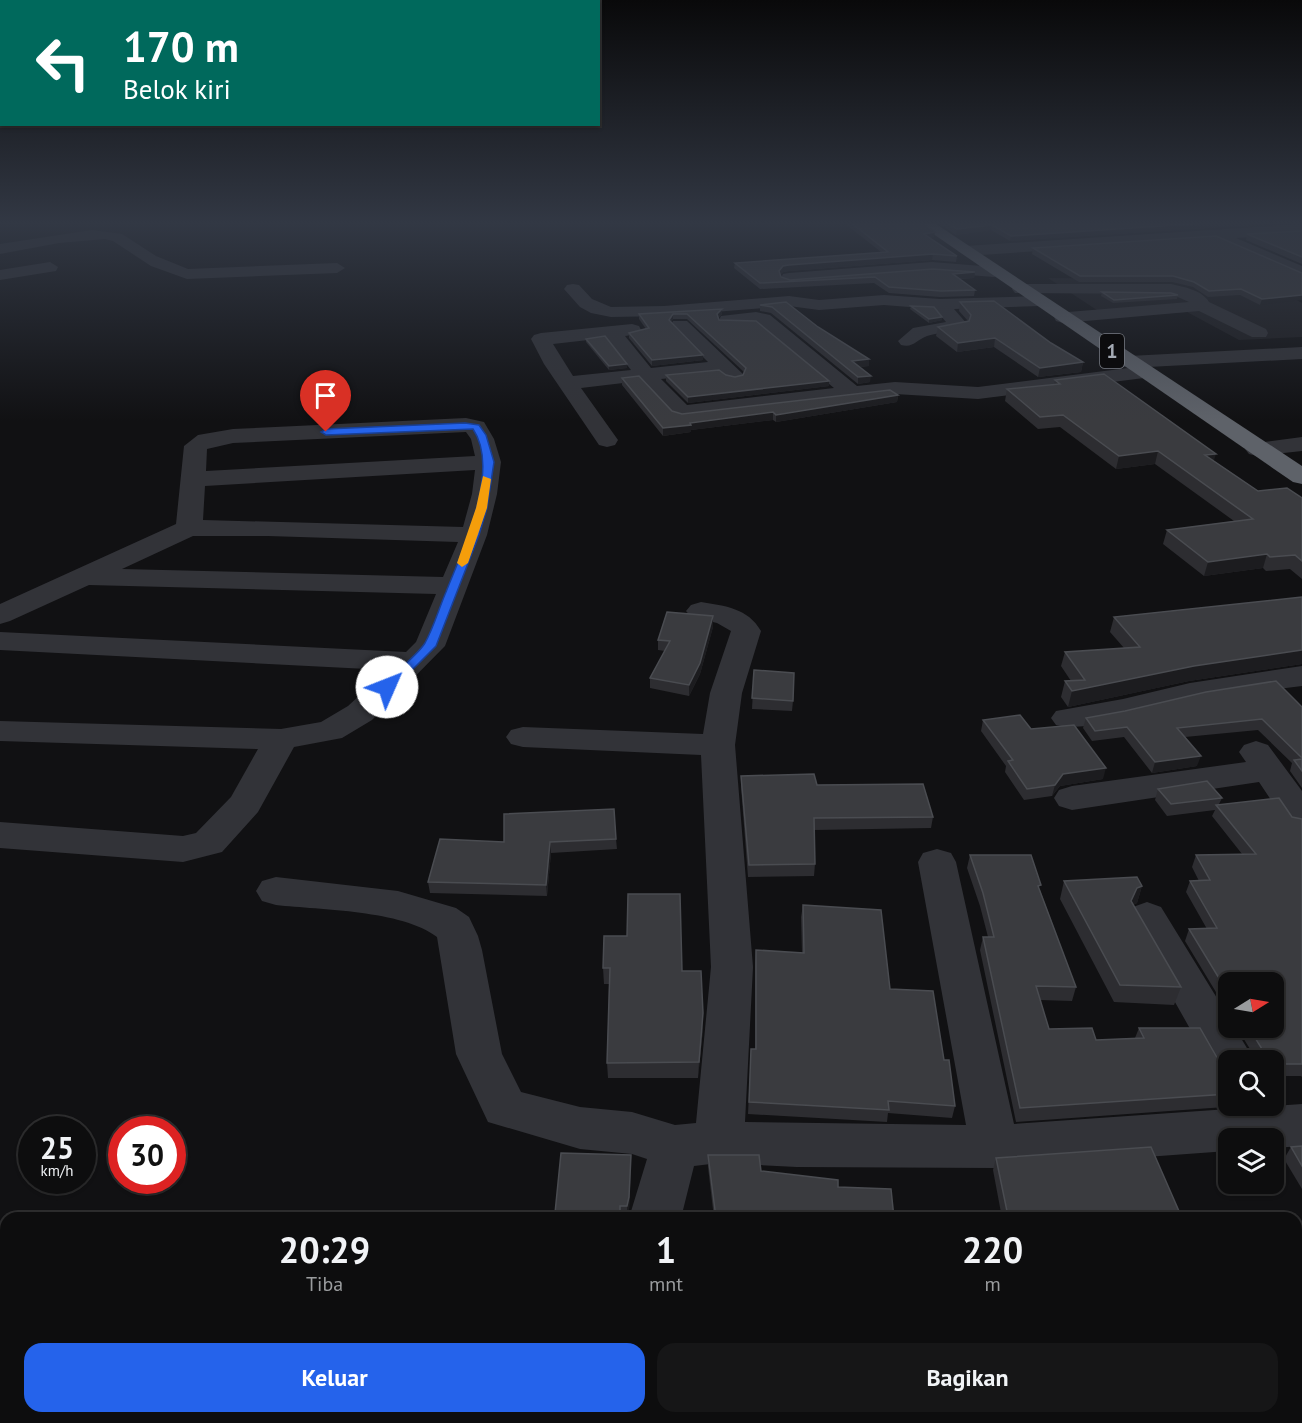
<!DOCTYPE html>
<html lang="id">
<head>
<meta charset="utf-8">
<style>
	:root { --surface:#0d0d0e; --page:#161617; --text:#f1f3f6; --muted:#9a9c9e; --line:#2d2d2e; --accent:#2563eb }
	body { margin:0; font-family:"PT Sans",sans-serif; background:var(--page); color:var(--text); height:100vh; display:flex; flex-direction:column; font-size:22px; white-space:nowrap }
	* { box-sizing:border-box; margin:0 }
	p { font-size:20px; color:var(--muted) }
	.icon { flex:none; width:33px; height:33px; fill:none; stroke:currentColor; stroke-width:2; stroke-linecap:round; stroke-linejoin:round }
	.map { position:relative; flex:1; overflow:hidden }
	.panel { position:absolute; left:0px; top:1212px; width:1302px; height:212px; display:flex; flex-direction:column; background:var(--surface); border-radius:18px 18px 0 0; box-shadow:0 2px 4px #0004,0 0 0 2px var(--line) }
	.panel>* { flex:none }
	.hud { position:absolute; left:0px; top:0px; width:600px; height:126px; box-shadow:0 2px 4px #0004,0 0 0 2px var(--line); background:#00695c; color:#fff; overflow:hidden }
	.needle { width:39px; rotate:79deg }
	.controls { position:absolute; left:1218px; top:972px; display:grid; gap:12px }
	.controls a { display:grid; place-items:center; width:66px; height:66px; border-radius:12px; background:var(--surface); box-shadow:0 2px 4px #0004,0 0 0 2px var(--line); font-size:30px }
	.speed { position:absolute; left:18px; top:1116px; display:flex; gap:12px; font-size:30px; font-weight:700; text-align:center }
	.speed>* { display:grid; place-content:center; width:78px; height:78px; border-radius:50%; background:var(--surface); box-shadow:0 2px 4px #0004,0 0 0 2px var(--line); line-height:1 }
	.speed small { font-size:15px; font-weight:400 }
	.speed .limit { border:9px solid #d22; background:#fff; color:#111 }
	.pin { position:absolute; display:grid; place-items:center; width:51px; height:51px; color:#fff; margin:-62px -26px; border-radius:50% 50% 50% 0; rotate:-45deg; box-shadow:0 0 6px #0007 }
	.pin .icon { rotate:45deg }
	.me { position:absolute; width:66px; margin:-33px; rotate:46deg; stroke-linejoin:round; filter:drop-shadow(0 0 4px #0008) }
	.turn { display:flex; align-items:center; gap:21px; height:126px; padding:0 24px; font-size:27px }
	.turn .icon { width:78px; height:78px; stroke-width:2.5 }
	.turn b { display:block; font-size:42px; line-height:51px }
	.eta { display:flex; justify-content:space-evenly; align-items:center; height:102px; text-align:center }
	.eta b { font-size:36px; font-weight:600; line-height:42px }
	.primary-button { display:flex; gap:12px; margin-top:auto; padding:12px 24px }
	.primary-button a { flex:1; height:69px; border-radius:18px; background:var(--accent); color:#fff; font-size:24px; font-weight:600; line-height:69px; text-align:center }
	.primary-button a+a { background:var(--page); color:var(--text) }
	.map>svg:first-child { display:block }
	.built { fill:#1d1d20 }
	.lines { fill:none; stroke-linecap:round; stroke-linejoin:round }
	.minor { fill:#323338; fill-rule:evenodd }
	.highway { fill:#5e6269; fill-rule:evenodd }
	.wall { fill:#2d2d31 }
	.shaded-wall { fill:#1c1c1f }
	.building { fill:#3a3b3f; stroke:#4a4c51; stroke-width:1.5 }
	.route { fill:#2563eb; stroke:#184099; stroke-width:1.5 }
	.slow { fill:#f59e0b }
	.labels { text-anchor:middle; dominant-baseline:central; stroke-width:6; stroke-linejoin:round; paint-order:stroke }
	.shield { fill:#0c0c0e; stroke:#767a82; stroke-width:1.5 }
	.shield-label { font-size:20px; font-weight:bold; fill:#a3a9b3 }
</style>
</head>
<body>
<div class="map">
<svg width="1302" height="1423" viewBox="0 0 1302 1423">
	<rect width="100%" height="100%" fill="#111113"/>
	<!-- built -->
	<polygon class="built" points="1048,278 1261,280 1302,303 1302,337 1239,340 1187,312 1109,318"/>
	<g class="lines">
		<!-- minor -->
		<g class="minor">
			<polygon points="1302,224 1302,234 1236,238 1302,266 1302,277 1215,239 966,256 958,251 966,246"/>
			<polygon points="92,230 122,234 156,256 188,269 337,263 345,268 337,273 187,279 151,266 113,241 105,239 59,243 0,254 0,244"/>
			<polygon points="50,262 58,267 56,271 0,280 0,270"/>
			<polygon points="932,262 994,267 1002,272 994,277 932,272 789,283 783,282 781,278 783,274 789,273"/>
			<path d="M573 284 579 285 592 299 611 307 664 306 789 296 819 300 884 295 940 299 1039 296 1045 297 1048 301 1045 305 1039 306 954 309 968 325 966 329C953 332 939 332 927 336 916 340 914 348 901 345L898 341 913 328 946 322 935 309 884 305 819 310 789 306 664 316 611 317 591 313 580 307 564 289 567 285Z"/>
			<path d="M1021 284H1171C1184 287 1202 290 1209 302L1266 329 1268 333 1266 337H1252L1199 311 1063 323 1056 321 1054 317 1056 313 1189 302 1171 294 1015 293 1012 289 1015 285Z"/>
			<path d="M756 312 770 315 857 386 895 382 978 387 1128 368 1122 366 1119 362 1122 358 1129 356 1302 347V359L1148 367 1154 372 1151 376 1144 378 978 399 895 394 682 419 674 417 640 381 581 388 618 440 615 445 607 447 599 445 544 364 531 339 534 335 541 333 632 324 639 326 641 330 639 334 625 336 651 368 708 362 671 325 673 321H687L744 375 741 379C731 382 727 380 720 373L661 379 687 405 834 388 757 324H721L719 320 721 316ZM606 338 631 370 573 376 553 344Z"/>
			<path d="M466 418 484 422 494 439 501 462 497 494 487 535 445 646 372 720 342 738 294 747 258 812 222 852 183 862 0 848V822L183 836 196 833 231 797 258 749 0 741V721L281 729 321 722 348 706 387 670 0 650V632L406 652 416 642 436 594 89 585 10 621 0 624V604L176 524 184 446 198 435 233 429ZM466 432 471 439 475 456 206 471 207 449 233 443ZM475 470 472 494 463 527 203 520 205 486ZM193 536H268L458 542 443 577 122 569Z"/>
			<polygon points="1302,437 1302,451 1257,456 1249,454 1245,449 1249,444"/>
			<path d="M701 602C725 606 748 608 761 631L742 693 735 745 753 967 745 1122 966 1125 918 862 923 853 937 849 951 853 956 862 1014 1124 1302 1104V1146L1274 1148V1138H1228V1151L994 1168 797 1167 719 1163 694 1166 681 1218H629L647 1159 632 1154 580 1149 488 1122 456 1054 437 937C402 910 321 910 276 905L262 901 256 891 262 881 276 877 398 891 456 908 469 917 478 936 482 950 502 1054 521 1092 580 1107 632 1112 675 1125 696 1123 711 967 701 755 523 747 511 744 506 737 511 730 523 727 703 734 710 693 731 631 717 623 691 617 686 611 691 605Z"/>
			<path d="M1302 666V686C1264 691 1225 695 1188 703 1153 711 1089 733 1056 725L1051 718 1056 711 1123 699 1190 683Z"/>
			<polygon points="1256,741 1268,745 1302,791 1302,830 1289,827 1259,782 1072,810 1059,806 1054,798 1059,790 1072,786 1246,762 1239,752 1244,745"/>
			<polygon points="1147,902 1161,907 1228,1016 1228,1028 1235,1028 1254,1060 1228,1060 1228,1078 1215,1073 1127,917 1133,907"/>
			<rect x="1296" y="1340" width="6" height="58"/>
			<polygon points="401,1418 460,1418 458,1423 398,1423"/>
			<polygon points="576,1418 636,1418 635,1423 575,1423"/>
			<polygon points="836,1418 895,1418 896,1423 836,1423"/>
		</g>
		<!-- highway -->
		<polygon class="highway" points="916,222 933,222 1302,466 1302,484 1293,482"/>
	</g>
	<!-- wall -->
	<g class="wall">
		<polygon points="843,222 920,222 934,237 930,238 957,256 956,262 932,260 789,271 783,272 780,275 781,277 790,280 975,272 974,278 960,279 975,290 974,296 940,297 889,293 874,283 760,289 734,268 735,263 881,252"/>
		<polygon points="937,222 1298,222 1010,241 991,230 956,235"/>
		<polygon points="1302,231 1302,264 1246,240 1247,234"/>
		<polygon points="1033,248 1302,273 1260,305 1240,295 1208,297 1193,287 1172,282 1079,282 1032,254"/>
		<polygon points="1102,292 1178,295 1177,299 1113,303 1101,296"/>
		<polygon points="786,302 869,366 859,367 870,382 858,384 771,313 760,311 760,305"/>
		<polygon points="960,302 1051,343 1083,362 1081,372 1038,377 994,347 957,352 936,336 938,327 968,321 959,311"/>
		<polygon points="911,306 942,320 929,323 910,309"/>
		<polygon points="639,314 722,314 718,318 719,320 829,386 688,403 666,381 666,375 726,375 735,377 743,375 744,372 687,319 673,319 671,322 703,355 703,360 652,366 629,338 629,333 646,329 639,319"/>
		<polygon points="586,339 627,364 627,368 609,370 586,342"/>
		<polygon points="622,378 672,411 682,414 898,395 897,402 776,422 773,420 691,430 691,432 663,436 622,385"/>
		<polygon points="1055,380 1214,461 1258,491 1302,498 1302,579 1290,569 1266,571 1263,568 1204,576 1163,544 1167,530 1234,521 1155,464 1116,469 1060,427 1038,429 1005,401 1007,389 1054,385"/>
		<polygon points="1302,597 1302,664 1189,681 1068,707 1061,697 1065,681 1071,681 1061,666 1065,652 1124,648 1110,632 1114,617"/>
		<polygon points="713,616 713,627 700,674 689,696 650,688 650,678 665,651 658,650 658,640"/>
		<polygon points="754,670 793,701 792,711 752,709"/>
		<polygon points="1302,707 1302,788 1290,771 1292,763 1258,730 1185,737 1197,766 1152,773 1124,737 1092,741 1083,728 1086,718"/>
		<polygon points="983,720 1031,729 1103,779 1060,786 1052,796 1024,800 1005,772 1006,766 981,731"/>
		<polygon points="741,776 817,785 933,817 931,828 815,830 815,864 814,876 748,877 741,787"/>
		<polygon points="1158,789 1222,798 1219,804 1302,819 1302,1077 1301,1076 1274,1076 1274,1060 1231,1060 1235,1050 1250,1049 1237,1028 1274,1028 1228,982 1228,1007 1225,1007 1185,941 1189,929 1207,929 1186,892 1190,881 1199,881 1192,867 1196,855 1242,854 1212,816 1215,810 1167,816 1155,800"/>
		<polygon points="616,839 617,849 551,853 547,896 430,893 428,882 504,842"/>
		<polygon points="970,855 1040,890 1076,987 1072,1001 1040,1000 1049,1029 1096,1040 1135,1038 1139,1028 1219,1061 1228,1065 1228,1106 1239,1106 1016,1122 980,950 983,937 988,937 980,906 967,868"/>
		<polygon points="1064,881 1142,886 1137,903 1133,905 1181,987 1174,1005 1114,1002 1060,899"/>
		<polygon points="803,905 890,989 944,1060 955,1106 952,1118 888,1113 887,1122 748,1114 751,1049 755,1049 755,962 756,950 802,953 801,917"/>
		<polygon points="603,968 682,971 703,1029 698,1078 608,1078 607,1063 609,984 604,984"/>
		<polygon points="1302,1146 1302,1189 1284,1159 1291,1147"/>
		<polygon points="708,1155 761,1171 838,1187 894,1218 714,1218 708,1167"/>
		<polygon points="996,1158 1182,1218 1002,1218 993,1170"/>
		<polygon points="631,1168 629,1210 627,1218 510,1218 555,1213"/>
		<polygon points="1302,1258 1302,1271 1299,1263"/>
		<polygon points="994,1418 1296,1418 1302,1423 994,1423"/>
	</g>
	<!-- shaded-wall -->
	<g class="shaded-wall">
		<polygon points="688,222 725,222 688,225"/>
		<polygon points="1222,222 1298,222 1010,241 1011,236"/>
		<polygon points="992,225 991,230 956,235 957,229"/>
		<polygon points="935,232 934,237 923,239 924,234"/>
		<polygon points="933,254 932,260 789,271 783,272 779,277 779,271 783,266 789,265"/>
		<polygon points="975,272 974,278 952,279 953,274"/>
		<polygon points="1302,295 1302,300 1260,305 1262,299"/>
		<polygon points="722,309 722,314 717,319 717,314"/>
		<polygon points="673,314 673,319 669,325 669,320"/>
		<polygon points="942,317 942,320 929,323 929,319"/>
		<polygon points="995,338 994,347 957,352 958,343"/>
		<polygon points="703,355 703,360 652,366 652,360"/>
		<polygon points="869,359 869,366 851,368 852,361"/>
		<polygon points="1083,362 1081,372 1038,377 1040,368"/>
		<polygon points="627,364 627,368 609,370 609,366"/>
		<polygon points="871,376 870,382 858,384 858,377"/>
		<polygon points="829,381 829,386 688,403 688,397"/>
		<polygon points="898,395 897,402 776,422 776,415"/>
		<polygon points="773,412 773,420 691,430 691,432 663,436 663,428 690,423"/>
		<polygon points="1158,451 1155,464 1116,469 1119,456"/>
		<polygon points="1216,454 1212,467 1205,455"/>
		<polygon points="1267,554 1263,568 1204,576 1208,562"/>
		<polygon points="713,616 713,627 700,674 689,696 689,685"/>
		<polygon points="1302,650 1302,664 1189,681 1068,707 1072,691 1194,666"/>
		<polygon points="1201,756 1197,766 1152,773 1155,762"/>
		<polygon points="1106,768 1103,779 1060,786 1052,796 1055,785 1063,774"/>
		<polygon points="550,842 551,853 547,896 546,885"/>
		<polygon points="1142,886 1137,903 1131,906 1131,901 1137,888"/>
		<polygon points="703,1013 703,1029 698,1078 699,1062"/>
		<polygon points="631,1155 629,1210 627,1218 627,1206"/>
		<polygon points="367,1418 374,1418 372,1423 365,1423"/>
	</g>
	<!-- building -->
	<g class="building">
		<polygon points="850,222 920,222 935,232 924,234 957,256 933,254 789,265 783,266 779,271 781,277 790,280 933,269 975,272 953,274 975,290 941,291 889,287 875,277 760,283 735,263 888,252"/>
		<polygon points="945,222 1222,222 1011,236 992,225 957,229"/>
		<polygon points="1302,231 1302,257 1247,234"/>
		<polygon points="1216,236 1302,273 1302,295 1262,299 1241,289 1209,291 1194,282 1173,276 1080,276 1033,248"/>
		<polygon points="1102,292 1171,293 1178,295 1114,300"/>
		<polygon points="994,301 1051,343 1083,362 1040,368 995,338 958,343 938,327 969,321 971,315 960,302"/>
		<polygon points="786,302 818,327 869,359 852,361 871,376 858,377 772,307 760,305"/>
		<polygon points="911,306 934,307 942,317 929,319"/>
		<polygon points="722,309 717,314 719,320 756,321 829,381 688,397 666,375 719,370 726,375 735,377 743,375 746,368 687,314 673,314 669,320 703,355 652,360 629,333 649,328 639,314"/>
		<polygon points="605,336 627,364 609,366 586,339"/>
		<polygon points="1104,374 1216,454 1205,455 1258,491 1287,488 1302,498 1302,561 1295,555 1270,557 1267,554 1208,562 1167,530 1253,519 1158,451 1119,456 1063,415 1040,417 1007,389 1060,384 1055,380"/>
		<polygon points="639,376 672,411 682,414 890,390 898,395 776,415 773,412 690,423 691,425 663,428 622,378"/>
		<polygon points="1302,597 1302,650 1194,666 1072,691 1065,681 1085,680 1065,652 1140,647 1114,617"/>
		<polygon points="667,612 713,616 700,663 689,685 650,678 670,641 658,640"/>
		<polygon points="754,670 794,673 793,701 752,698"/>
		<polygon points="1276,681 1302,707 1302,758 1262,719 1177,728 1201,756 1155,762 1127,727 1095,731 1086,718 1125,711 1206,692"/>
		<polygon points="1020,715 1031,729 1074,725 1106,768 1063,774 1055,785 1027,789 1008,761 1013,760 983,720"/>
		<polygon points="1302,759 1302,771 1294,760"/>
		<polygon points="814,774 817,785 923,784 933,817 814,818 815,864 749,865 741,776"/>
		<polygon points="1207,781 1222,798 1171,804 1158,789"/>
		<polygon points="1279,798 1292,817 1302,819 1302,1064 1274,1064 1274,1060 1235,1060 1235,1050 1262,1049 1249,1028 1274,1028 1274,982 1228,982 1228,993 1189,929 1217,928 1190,881 1210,880 1196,855 1256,854 1216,805"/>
		<polygon points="614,809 616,839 550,842 546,885 428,882 440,839 504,842 504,814"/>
		<polygon points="970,855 1031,855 1041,885 1038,886 1076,987 1036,986 1049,1029 1092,1028 1096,1040 1144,1038 1139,1028 1200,1028 1219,1061 1228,1065 1228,1094 1020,1108 983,937 994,937 983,893"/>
		<polygon points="1137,877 1142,886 1137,888 1131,901 1181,987 1120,985 1064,881"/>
		<polygon points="628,894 680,894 682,971 701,971 703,1013 699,1062 607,1063 610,968 603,968 604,936 627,936"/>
		<polygon points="803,905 881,910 890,989 933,991 944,1060 949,1060 955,1106 888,1101 889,1110 749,1102 751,1049 756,1049 756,950 804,953"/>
		<polygon points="1302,1146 1302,1166 1291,1147"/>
		<polygon points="1151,1147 1182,1218 1046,1218 1008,1216 996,1158"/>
		<polygon points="561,1153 631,1155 629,1197 627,1206 620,1206 620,1218 510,1218 511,1212 555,1213"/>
		<polygon points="708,1155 759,1155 761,1171 838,1180 838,1187 891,1189 894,1218 786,1218 786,1215 716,1218"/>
		<polygon points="1296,1374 1302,1374 1302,1423 1000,1423 1000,1418 1296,1418"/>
		<polygon points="216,1418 367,1418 365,1423 214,1423"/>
		<polygon points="521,1418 577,1418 576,1423 520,1423"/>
		<polygon points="633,1418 818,1418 861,1423 632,1423"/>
		<polygon points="892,1418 939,1418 939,1423 893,1423"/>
	</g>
	<!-- sky -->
	<linearGradient id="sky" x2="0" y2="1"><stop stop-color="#09090a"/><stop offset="0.53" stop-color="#323844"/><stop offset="1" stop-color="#323844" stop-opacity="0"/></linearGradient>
	<rect width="1302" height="421" fill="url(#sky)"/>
	<!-- route -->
	<path class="route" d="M465 423 479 425 486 435 494 462 487 508 479 535 436 646 392 690H382L380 687 382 685C394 673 417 656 425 643 434 627 439 608 446 592 462 551 501 470 473 429L326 435 321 432 326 429Z"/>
	<!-- slow -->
	<polygon class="slow" points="483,476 491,479 487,508 468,563 462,567 457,563 476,508"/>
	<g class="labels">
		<!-- shield labels -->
		<rect class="shield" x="1100" y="334" width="24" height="34" rx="4.5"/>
		<g class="shield-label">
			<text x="1112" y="351">1</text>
		</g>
	</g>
</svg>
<div class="controls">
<a><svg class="needle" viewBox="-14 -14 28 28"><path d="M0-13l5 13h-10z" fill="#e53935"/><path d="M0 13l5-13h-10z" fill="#9a9c9e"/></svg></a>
<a><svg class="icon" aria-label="search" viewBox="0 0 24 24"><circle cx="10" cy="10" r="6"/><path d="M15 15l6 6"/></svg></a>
<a><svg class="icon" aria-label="layers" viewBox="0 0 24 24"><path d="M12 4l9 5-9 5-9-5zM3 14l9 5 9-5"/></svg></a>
</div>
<div class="speed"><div>25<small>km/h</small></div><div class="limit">30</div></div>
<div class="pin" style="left:326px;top:432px;background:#d93025"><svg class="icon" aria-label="arrive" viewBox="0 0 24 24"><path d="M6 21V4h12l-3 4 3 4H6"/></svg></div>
<svg class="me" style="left:387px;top:687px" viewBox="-20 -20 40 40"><circle r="19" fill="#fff"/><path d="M0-13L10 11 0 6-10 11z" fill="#2563eb"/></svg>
<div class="hud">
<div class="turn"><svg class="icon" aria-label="left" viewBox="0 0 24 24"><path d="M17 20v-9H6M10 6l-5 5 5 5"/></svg><div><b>170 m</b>Belok kiri</div></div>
</div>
<section class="panel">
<div class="eta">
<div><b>20:29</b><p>Tiba</p></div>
<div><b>1</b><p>mnt</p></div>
<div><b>220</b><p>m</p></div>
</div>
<div class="primary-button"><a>Keluar</a><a>Bagikan</a></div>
</section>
</div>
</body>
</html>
